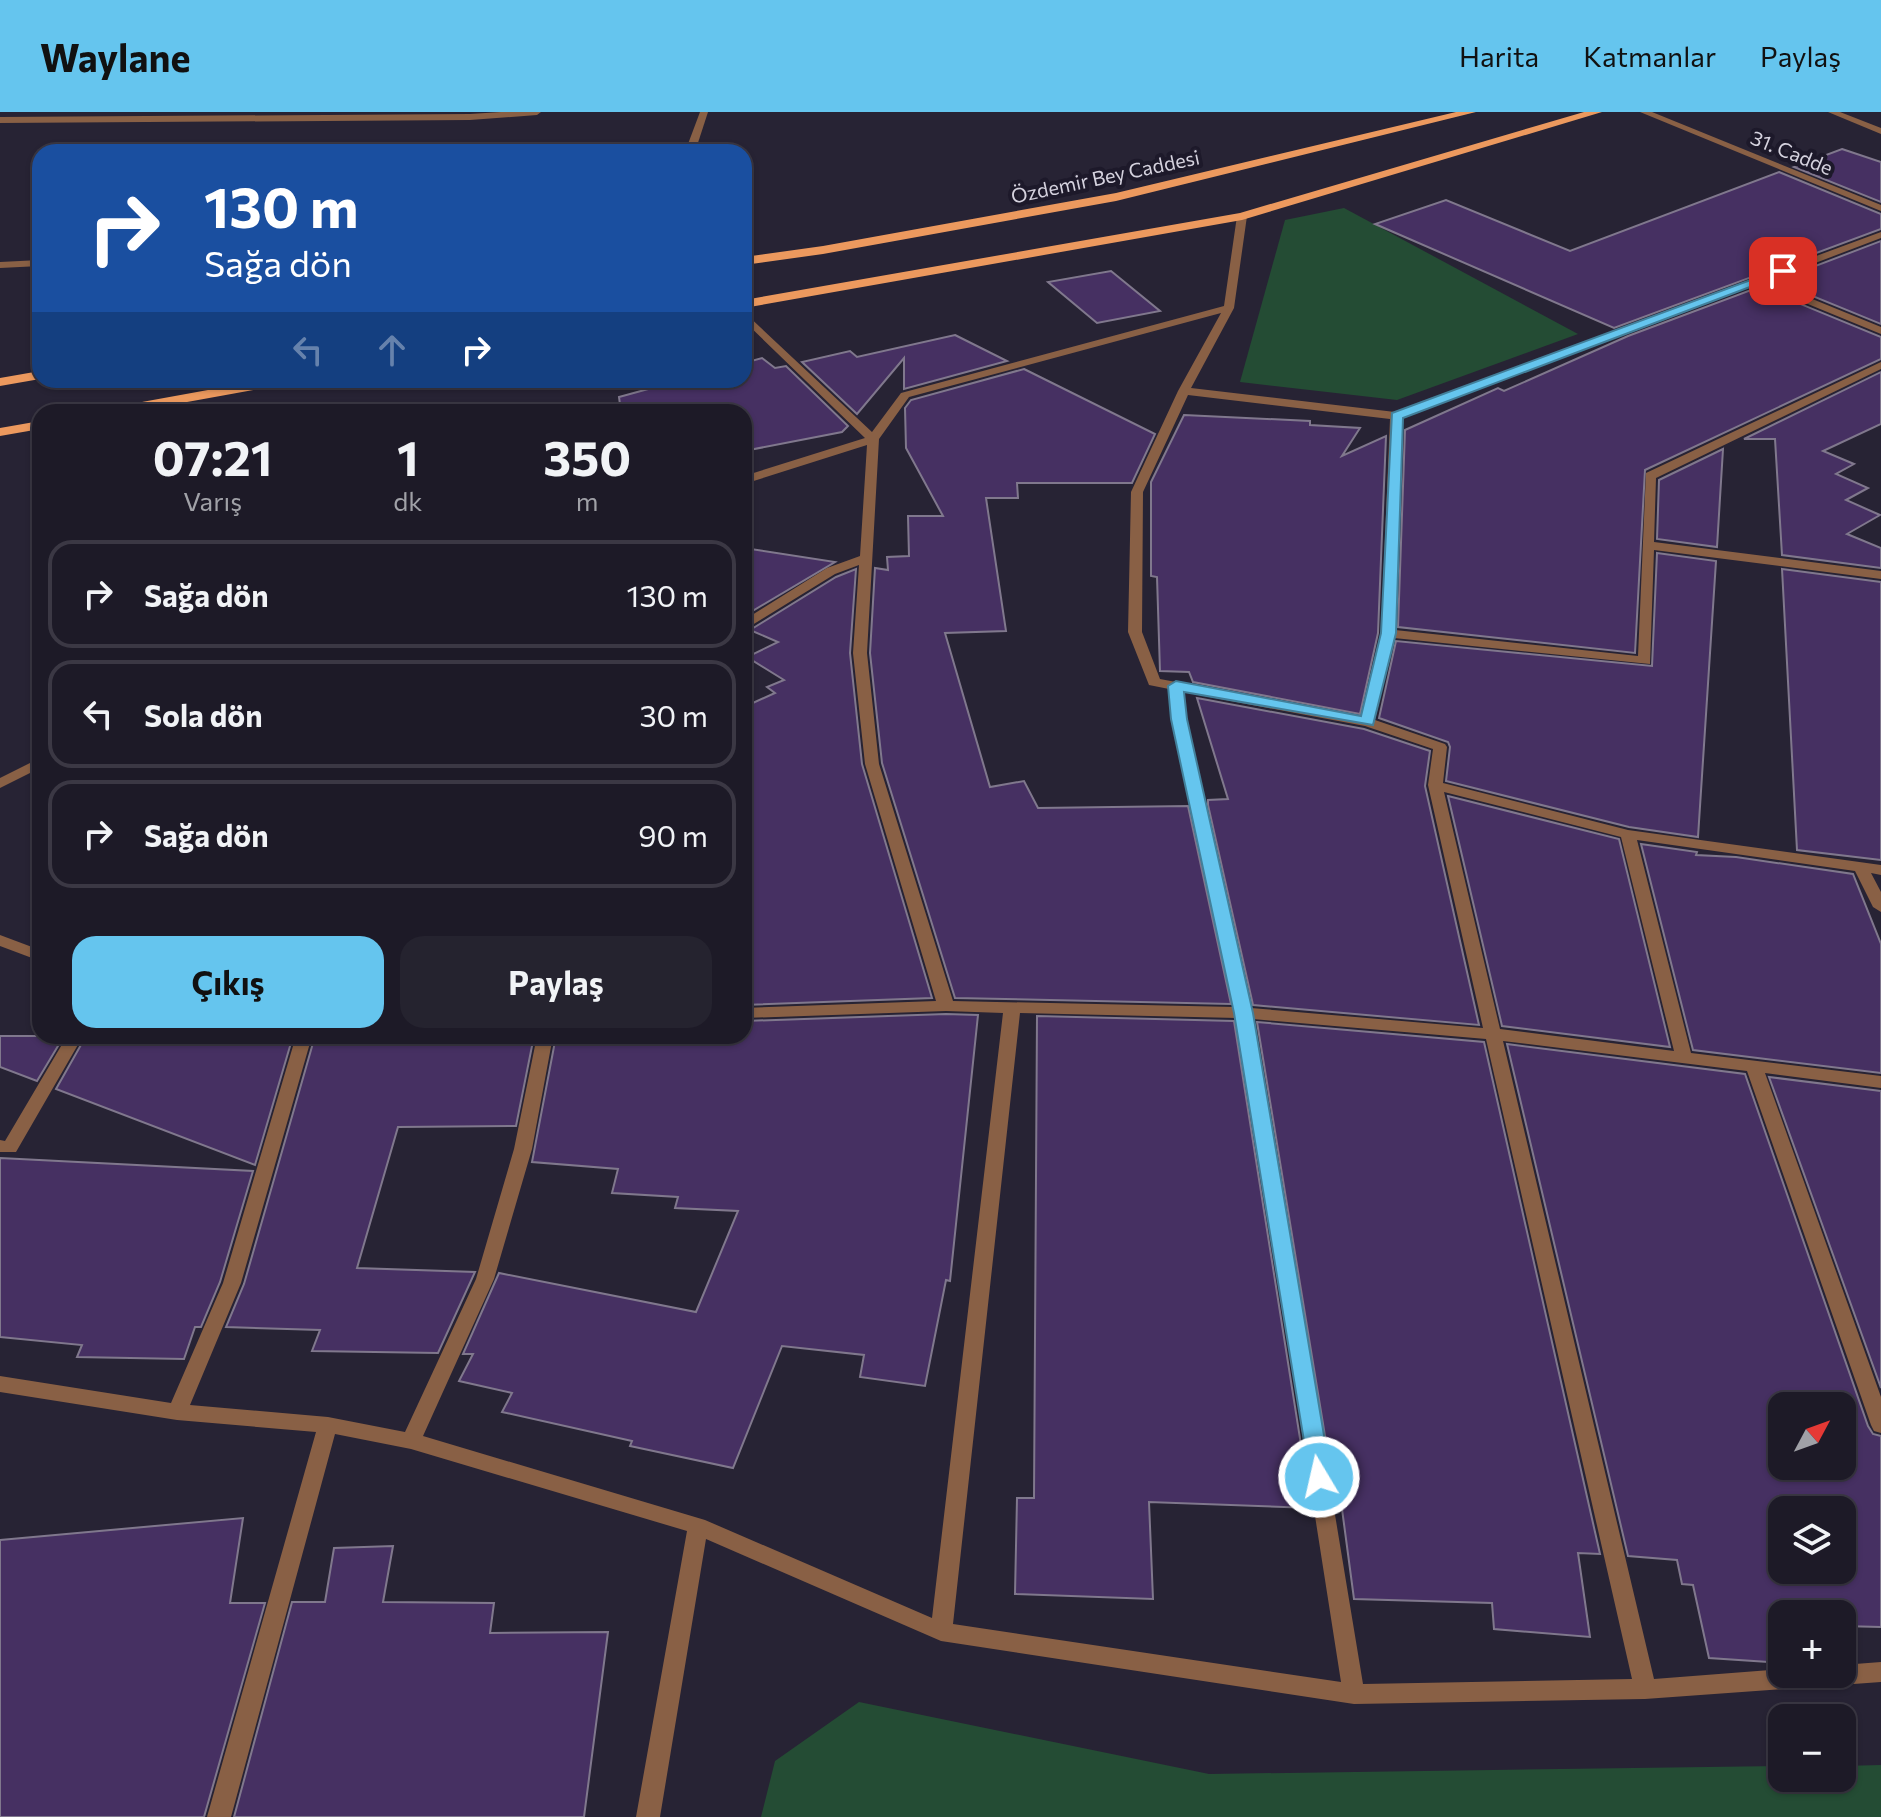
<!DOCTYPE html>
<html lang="tr">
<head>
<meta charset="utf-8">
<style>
	:root { --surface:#1d1a27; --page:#25232f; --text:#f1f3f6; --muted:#a0a1a7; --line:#3b3844; --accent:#65c5ee }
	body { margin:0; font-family:Commissioner,sans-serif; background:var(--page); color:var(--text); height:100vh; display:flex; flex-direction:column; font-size:30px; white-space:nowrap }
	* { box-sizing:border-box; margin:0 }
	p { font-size:26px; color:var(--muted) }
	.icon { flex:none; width:44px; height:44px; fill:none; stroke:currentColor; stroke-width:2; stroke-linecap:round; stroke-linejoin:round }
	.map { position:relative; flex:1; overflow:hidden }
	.side { position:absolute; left:32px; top:292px; width:720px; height:640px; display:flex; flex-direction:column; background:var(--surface); border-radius:24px; box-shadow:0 2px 6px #0004,0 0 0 2px var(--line) }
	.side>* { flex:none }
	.top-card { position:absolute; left:32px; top:32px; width:720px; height:244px; border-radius:24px; box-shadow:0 2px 6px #0004,0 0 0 2px var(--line); background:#1a4fa0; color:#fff; overflow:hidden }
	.needle { width:52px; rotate:49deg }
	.controls { position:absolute; left:1768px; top:1280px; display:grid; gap:16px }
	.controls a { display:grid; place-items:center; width:88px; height:88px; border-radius:16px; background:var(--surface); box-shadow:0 2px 6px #0004,0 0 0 2px var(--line); font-size:40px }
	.pin { position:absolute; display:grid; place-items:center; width:68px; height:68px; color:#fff; margin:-34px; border-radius:16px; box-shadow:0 4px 12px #0006 }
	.me { position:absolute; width:88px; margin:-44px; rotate:351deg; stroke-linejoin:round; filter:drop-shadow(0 0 6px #0008) }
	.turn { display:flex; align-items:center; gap:28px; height:168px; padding:0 40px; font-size:36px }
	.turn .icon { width:104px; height:104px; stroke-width:2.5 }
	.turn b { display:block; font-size:56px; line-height:68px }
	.lanes { display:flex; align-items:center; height:76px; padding:0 40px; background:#0003; justify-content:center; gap:40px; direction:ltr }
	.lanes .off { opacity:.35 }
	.eta { display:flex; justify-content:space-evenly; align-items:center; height:136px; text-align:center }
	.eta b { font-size:48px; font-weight:700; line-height:56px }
	.cta { display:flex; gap:16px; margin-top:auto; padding:16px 40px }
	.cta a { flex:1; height:92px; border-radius:24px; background:var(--accent); color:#111; font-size:32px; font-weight:700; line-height:92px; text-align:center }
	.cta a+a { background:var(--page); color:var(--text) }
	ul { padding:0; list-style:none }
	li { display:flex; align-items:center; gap:24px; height:108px; margin:0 16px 12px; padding:0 24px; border:4px solid var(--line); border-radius:24px }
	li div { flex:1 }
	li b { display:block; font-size:30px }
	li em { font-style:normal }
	header { display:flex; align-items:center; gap:48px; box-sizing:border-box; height:112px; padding:0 40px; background:var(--accent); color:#111 }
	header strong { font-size:38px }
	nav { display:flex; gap:44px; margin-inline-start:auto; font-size:28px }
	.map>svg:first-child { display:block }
	.green { fill:#244c34 }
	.building { fill:#463062; stroke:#80788d; stroke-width:2; fill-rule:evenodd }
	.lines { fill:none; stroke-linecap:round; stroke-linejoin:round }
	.minor { fill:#896045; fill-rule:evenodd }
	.tertiary { fill:#896045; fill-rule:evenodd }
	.primary { fill:#ec995e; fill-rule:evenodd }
	.route { fill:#65c5ee; stroke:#42809b; stroke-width:2 }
	.labels { text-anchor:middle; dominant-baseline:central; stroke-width:8; stroke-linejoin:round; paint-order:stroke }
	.far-street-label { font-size:20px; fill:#d5d2de; stroke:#1d192a }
</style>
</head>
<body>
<header>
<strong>Waylane</strong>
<nav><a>Harita</a><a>Katmanlar</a><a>Paylaş</a></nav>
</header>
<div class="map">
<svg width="1881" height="1705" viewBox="0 0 1881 1705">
	<rect width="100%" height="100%" fill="#272334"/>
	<!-- green -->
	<g class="green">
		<polygon points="1344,96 1578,222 1397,288 1240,270 1285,108"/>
		<polygon points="859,1590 1209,1662 1782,1654 1782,1666 1842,1666 1842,1654 1881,1653 1881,1705 761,1705 775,1649"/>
	</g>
	<!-- building -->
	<g class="building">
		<polygon points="1842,37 1881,50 1881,90 1794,55"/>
		<polygon points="1779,60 1881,102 1881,117 1614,216 1375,112 1446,88 1570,139"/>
		<polygon points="1881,129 1881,212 1776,169"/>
		<polygon points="1111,159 1160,199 1097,211 1048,170"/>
		<polygon points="1759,175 1881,225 1881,247 1645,358 1635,541 1398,515 1405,318 1498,276 1504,279 1628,224"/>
		<polygon points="955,223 1007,249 904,277 904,246 857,302 802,250 850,239 857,245"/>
		<polygon points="762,246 775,256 786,254 848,314 842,320 744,339 744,300 621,300 619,285 681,268 744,268 744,251"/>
		<polygon points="1024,257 1155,322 1132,371 1017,371 1018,386 986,386 1006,519 945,521 990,675 1024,669 1038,696 1188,694 1231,892 955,886 882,651 870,541 875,456 888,458 887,445 909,444 908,404 943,404 906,336 905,296 911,288"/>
		<polygon points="1881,260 1881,312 1823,339 1854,352 1836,362 1868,376 1846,388 1880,403 1847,422 1881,436 1881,456 1782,443 1775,327 1744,327"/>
		<polygon points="1184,303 1310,309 1310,313 1360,316 1342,344 1386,324 1378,521 1360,602 1193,570 1189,560 1160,559 1157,465 1151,464 1151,370"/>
		<polygon points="1723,337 1717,435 1657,427 1659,368"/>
		<polygon points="744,436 835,450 744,504"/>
		<polygon points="1657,441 1716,449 1698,725 1629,715 1446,669 1450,635 1448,630 1379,606 1396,529 1652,554"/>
		<polygon points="856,457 850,541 862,652 932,886 744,893 744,595 775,581 767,575 784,568 747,545 778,530 750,518 836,465"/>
		<polygon points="1782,457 1881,470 1881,748 1797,738"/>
		<polygon points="1197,586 1364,617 1430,639 1425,674 1479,913 1253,893 1208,693 1208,688 1228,687"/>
		<polygon points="1448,684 1619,727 1670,935 1502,914"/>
		<polygon points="1641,732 1697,740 1696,743 1736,745 1853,762 1881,832 1881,961 1693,938"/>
		<polygon points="946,902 978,903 950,1169 946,1168 925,1274 860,1265 864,1243 782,1234 733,1356 630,1334 632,1329 502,1300 512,1281 459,1269 473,1242 463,1242 499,1161 696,1200 738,1099 675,1096 678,1085 612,1081 618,1057 532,1050 556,924 744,924 744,909"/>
		<polygon points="1037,904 1234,909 1311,1396 1149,1390 1153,1487 1015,1482 1017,1386 1034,1386"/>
		<polygon points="1257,910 1484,930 1600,1442 1578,1441 1590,1525 1494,1517 1492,1491 1354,1487 1342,1397 1337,1397"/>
		<polygon points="0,924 64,924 37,969 0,955"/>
		<polygon points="86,924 293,924 255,1053 56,977"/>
		<polygon points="315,924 534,924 516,1014 398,1015 357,1156 475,1160 438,1241 312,1239 320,1218 226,1215 244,1172"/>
		<path d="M1507 932 1745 962 1868 1314 1873 1322 1881 1324V1515L1842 1514V1502H1782V1551L1709 1546 1693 1473 1682 1472 1677 1448 1628 1444ZM1782 1294H1842V1354H1782ZM1782 1398H1842V1458H1782Z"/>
		<polygon points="1769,965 1881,979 1881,1276"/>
		<polygon points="0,1046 253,1059 220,1170 201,1215 195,1215 184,1247 77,1245 82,1233 0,1225"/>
		<polygon points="243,1406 230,1491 265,1491 204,1705 0,1705 0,1428"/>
		<polygon points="393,1434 383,1490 494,1491 490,1521 608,1520 584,1705 234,1705 292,1490 325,1490 334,1436"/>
	</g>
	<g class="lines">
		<!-- minor -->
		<g class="minor">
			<polygon points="501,0 541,0 537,3 470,8 0,11 0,5 470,2"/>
			<polygon points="700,0 708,0 695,40 685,40"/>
			<polygon points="1828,0 1840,0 1881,16 1881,22"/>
			<path d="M1242 101 1247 104 1234 196 1191 276 1395 300 1881 120V126L1768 169 1881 215V222L1759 172 1402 306 1395 518 1638 544 1646 361 1881 250V257L1656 366 1654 430 1881 459V467L1654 438 1650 552 1394 526 1375 608 1445 632 1447 635 1443 671 1628 718 1881 753V763L1871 761 1881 780V800L1873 795 1855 759 1637 728 1691 941 1881 964V976L1765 961 1881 1285V1321L1874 1319 1871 1313 1747 959 1503 929 1654 1567 1782 1557V1562H1842V1553L1881 1550V1570L1645 1587 1354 1592 941 1529 706 1427 660 1705H636L687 1419 411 1337 335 1322 231 1705H207L316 1320 177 1308 0 1280V1264L171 1291 223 1171 296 924H312L241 1171 190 1293 328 1305 405 1320 476 1167 514 1037 537 924H553L532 1037 494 1167 423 1324 705 1408 932 1506 1003 901 946 899 744 906V896L936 889 865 652 853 541 859 453 835 462 744 518V508L827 456 860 444 867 333 744 372V364L865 326 744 209V200L872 320 901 281 1224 194 1237 104ZM1221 201 1178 279 1131 380 1128 520 1149 573 1169 577 1172 607 1235 895 953 889 879 652 867 541 879 327 909 285ZM1188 283 1390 307 1381 521 1362 605 1160 567 1142 520 1143 380ZM1183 580 1365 614 1433 637 1428 673 1483 916 1251 896 1186 607ZM1444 680 1621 725 1674 939 1500 917ZM1020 901 1237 906 1341 1570 953 1512ZM1253 907 1486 927 1632 1567 1363 1572Z"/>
			<polygon points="40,148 40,154 0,156 0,150"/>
			<polygon points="40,646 40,656 0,676 0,666"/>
			<polygon points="0,823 40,838 40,849 0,834"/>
			<polygon points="67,924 83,924 16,1040 0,1040 0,1028 5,1029"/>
		</g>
		<!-- tertiary -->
		<polygon class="tertiary" points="1640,0 1652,0 1881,93 1881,99"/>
		<!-- primary -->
		<g class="primary">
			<polygon points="1456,0 1476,0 1116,89 823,142 744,153 744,145 823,134 1116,81"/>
			<polygon points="1584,0 1602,0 1242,108 744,196 744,188 1240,101"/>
			<polygon points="40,259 40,267 0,274 0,266"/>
			<polygon points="263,268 293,268 286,272 132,300 102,300 109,296"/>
			<polygon points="40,309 40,317 0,324 0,316"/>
		</g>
	</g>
	<!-- route -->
	<polygon class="route" points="1783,156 1788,159 1787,161 1403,306 1396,521 1373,613 1184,580 1187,607 1253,901 1331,1365 1327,1372 1319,1375 1311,1372 1234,901 1171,607 1168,574 1176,569 1361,604 1381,521 1392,301"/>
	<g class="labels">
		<!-- far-street labels -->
		<g class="far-street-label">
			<text transform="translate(1792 40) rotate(22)">31. Cadde</text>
			<text transform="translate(1105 64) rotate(-12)">Özdemir Bey Caddesi</text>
		</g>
	</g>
</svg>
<div class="controls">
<a><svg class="needle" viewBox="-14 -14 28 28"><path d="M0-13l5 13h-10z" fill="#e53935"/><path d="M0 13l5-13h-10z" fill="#a0a1a7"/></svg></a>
<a><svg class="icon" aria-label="layers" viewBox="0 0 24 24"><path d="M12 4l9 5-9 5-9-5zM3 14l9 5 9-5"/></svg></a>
<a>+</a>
<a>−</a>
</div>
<div class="pin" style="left:1783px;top:159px;background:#d93025"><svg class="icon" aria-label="arrive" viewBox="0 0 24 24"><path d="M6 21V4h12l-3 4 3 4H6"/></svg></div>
<svg class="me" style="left:1319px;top:1365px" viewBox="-20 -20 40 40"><circle r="17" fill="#65c5ee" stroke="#fff" stroke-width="3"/><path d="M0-11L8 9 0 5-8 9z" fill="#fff"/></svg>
<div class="top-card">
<div class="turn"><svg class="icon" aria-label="right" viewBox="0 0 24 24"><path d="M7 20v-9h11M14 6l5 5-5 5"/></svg><div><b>130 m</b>Sağa dön</div></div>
<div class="lanes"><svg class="icon off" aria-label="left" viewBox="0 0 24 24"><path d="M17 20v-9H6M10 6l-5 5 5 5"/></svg><svg class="icon off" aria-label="ahead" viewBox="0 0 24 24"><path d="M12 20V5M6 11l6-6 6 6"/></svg><svg class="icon" aria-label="right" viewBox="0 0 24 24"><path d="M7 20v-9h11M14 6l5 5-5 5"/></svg></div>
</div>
<section class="side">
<div class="eta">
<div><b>07:21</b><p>Varış</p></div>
<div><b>1</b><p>dk</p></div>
<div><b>350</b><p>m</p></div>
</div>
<ul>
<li><svg class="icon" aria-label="right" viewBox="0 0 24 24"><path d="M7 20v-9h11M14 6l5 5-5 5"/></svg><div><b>Sağa dön</b></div><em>130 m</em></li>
<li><svg class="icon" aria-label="left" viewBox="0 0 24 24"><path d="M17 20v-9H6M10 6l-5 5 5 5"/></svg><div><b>Sola dön</b></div><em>30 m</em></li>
<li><svg class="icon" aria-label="right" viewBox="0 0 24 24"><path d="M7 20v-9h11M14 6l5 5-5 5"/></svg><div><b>Sağa dön</b></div><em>90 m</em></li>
</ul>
<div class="cta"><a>Çıkış</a><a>Paylaş</a></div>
</section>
</div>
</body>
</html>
